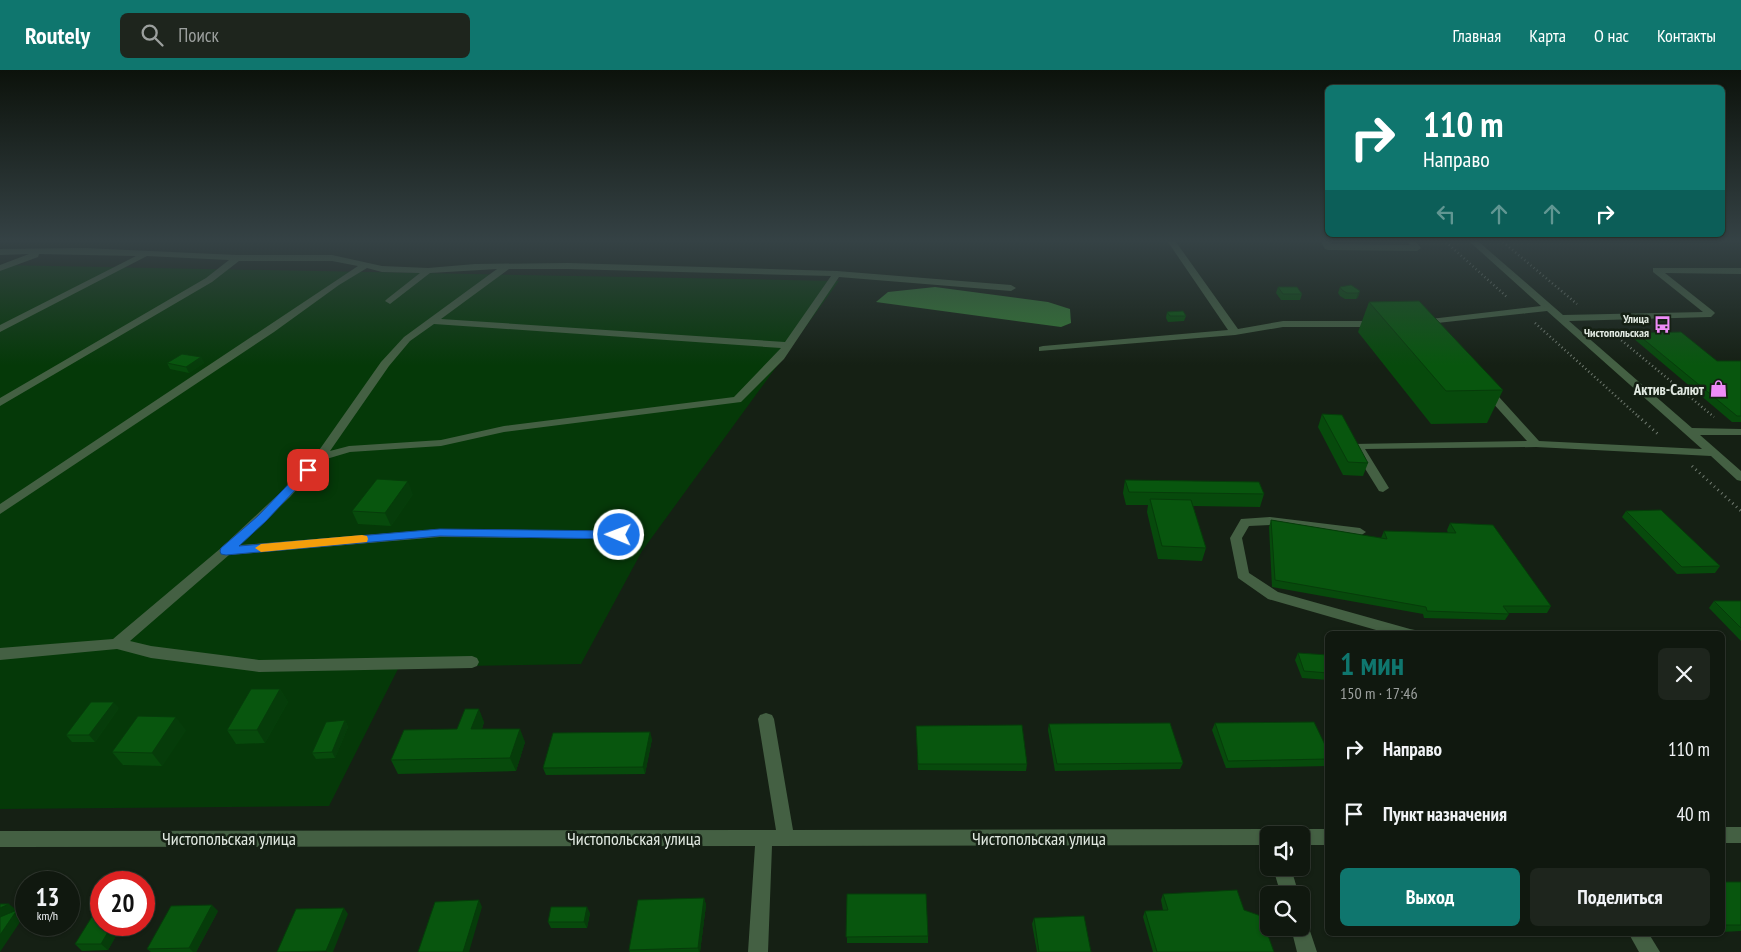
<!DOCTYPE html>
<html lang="ru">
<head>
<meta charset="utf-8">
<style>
	:root { --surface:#10180f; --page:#1e251d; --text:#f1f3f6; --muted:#9ca09e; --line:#30372f; --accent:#0f766e }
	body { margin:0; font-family:"PT Sans Narrow",sans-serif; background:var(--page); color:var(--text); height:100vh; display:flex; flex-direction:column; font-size:19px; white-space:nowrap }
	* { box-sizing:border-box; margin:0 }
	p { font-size:16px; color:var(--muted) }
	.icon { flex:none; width:28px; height:28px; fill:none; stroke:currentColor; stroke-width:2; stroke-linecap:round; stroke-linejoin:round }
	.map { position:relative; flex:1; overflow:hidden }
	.drawer { position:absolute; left:1325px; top:561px; width:400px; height:305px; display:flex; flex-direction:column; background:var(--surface); border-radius:8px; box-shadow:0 1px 4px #0004,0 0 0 1px var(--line) }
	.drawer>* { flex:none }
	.guide { position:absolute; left:1325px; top:15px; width:400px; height:152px; border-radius:8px; box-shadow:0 1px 4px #0004,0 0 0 1px var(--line); background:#0f766e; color:#fff; overflow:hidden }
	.controls { position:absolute; left:1260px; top:756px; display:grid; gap:10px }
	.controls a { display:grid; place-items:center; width:50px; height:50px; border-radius:8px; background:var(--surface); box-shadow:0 1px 4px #0004,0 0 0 1px var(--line); font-size:25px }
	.speed { position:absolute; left:15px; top:801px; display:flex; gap:10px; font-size:25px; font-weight:700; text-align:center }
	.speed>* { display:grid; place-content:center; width:65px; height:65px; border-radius:50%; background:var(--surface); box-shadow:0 1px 4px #0004,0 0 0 1px var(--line); line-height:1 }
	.speed small { font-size:12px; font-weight:400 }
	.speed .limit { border:8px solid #d22; background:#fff; color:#111 }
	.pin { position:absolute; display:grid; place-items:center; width:42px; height:42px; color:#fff; margin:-21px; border-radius:10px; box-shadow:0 2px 8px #0006 }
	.me { position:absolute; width:55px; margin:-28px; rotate:271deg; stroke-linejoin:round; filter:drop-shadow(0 0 4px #0008) }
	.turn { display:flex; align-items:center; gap:18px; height:105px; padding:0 15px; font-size:22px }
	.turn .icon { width:65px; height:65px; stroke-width:2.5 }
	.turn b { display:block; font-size:35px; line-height:42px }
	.lanes { display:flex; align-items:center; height:48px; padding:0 15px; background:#0003; justify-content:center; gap:25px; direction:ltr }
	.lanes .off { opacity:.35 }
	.round { display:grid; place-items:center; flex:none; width:52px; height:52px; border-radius:8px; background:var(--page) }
	.overview { display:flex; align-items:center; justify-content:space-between; height:85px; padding:0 15px }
	h1 { font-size:30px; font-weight:600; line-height:38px; color:var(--accent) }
	.button { display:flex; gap:10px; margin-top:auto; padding:10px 15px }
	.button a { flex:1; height:58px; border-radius:8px; background:var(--accent); color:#fff; font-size:20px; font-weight:600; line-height:58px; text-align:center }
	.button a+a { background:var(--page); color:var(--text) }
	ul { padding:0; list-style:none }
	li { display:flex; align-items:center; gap:15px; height:65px; padding:0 15px }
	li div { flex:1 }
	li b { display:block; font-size:19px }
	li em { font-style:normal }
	header { display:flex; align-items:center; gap:30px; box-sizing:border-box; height:70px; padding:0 25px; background:var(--accent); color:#fff }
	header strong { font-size:24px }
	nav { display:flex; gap:28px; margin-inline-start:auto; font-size:18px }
	.search { width:350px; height:45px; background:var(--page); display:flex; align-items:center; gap:12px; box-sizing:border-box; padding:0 18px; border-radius:8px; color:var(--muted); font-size:19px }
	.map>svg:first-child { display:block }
	.green { fill:#053908 }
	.water { fill:#347a34 }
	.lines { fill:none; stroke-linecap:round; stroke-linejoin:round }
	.path-far1 { stroke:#717b71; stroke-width:2.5; stroke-dasharray:1 3; stroke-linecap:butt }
	.path { stroke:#717b71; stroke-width:3; stroke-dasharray:1 4; stroke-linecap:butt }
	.minor { fill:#446043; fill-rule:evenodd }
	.wall { fill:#074a0c }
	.shaded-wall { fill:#063c0a }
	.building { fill:#08560e; stroke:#063c0a }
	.route { fill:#1a73e8; stroke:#114b97 }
	.slow { fill:#f59e0b }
	.labels { text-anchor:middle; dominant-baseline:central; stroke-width:5; stroke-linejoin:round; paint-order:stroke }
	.far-poi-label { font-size:12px; font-weight:bold; fill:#e1e9e1; stroke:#152014; text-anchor:end }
	.poi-label { font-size:15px; font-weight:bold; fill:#e1e9e1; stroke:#152014; text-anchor:end }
	.near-street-label { font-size:18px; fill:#e1e9e1; stroke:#152014 }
</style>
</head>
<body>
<header>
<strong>Routely</strong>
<div class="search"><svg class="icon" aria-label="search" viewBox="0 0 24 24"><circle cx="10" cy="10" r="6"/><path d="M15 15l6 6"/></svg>Поиск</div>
<nav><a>Главная</a><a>Карта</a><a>О нас</a><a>Контакты</a></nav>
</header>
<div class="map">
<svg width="1741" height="882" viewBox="0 0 1741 882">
	<rect width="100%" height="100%" fill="#152014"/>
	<!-- green -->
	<polygon class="green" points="0,195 839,211 642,481 581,594 399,597 329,736 0,739"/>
	<!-- water -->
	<polygon class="water" points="935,217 1048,232 1070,239 1071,253 1061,257 876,232 888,222"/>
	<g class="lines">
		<!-- path-far1 -->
		<g class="path-far1">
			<polyline points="1446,172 1508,228"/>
			<polyline points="1503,172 1577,234"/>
			<polyline points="1535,253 1639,347"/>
			<polyline points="1609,260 1714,347"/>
		</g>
		<!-- path -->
		<g class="path">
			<polyline points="1638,346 1660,366"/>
			<polyline points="1692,396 1741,441"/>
		</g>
		<!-- minor -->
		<g class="minor">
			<polygon points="1168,172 1176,172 1238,259 1283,251 1377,251 1382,254 1377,257 1283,257 1235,265 1039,281 1039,277 1043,276 1228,260"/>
			<polygon points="1321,172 1329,172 1331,174 1410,175 1408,172 1416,172 1421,178 1417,181 1328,180 1325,179"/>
			<polygon points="1470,172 1479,172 1563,245 1703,242 1653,202 1653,198 1741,198 1741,204 1665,203 1713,241 1715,243 1711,247 1569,251 1692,358 1741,359 1741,365 1700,365 1741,401 1741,411 1737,410 1711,386 1536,377 1365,379 1389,418 1383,422 1379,421 1351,376 1353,374 1527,371 1482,321 1481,319 1482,317 1490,317 1539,371 1702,379 1547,241 1419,255 1417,253 1422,250 1541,236"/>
			<path d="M85 178 237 185H332L382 196 428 198 475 194 568 193 837 201 1011 215 1016 218 1011 221 839 207 784 289 741 332 504 362 441 376 350 382 323 390 290 427 240 475 440 459 639 461 645 465 639 469 440 467 229 485 130 571 151 576 259 590 472 586 477 588 479 592 477 596 472 598 259 602 151 588 117 579 0 590V578L113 569 221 478 282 421 315 386 381 292 404 267 497 199 430 203 390 234 385 231 387 229 420 203 382 202 367 198 339 215 274 262 0 444V434L358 196 332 191H239L212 212 0 336V328L206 208 229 190 147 186 0 262V255L136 186 39 184 38 187 0 201V195L29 184 0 185V179ZM509 199H568L831 206 785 272 441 249ZM434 254 781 278 734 327 504 356 441 370 349 376 330 381 389 296 410 271Z"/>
			<polygon points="1270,447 1360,458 1366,462 1360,466 1270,455 1249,456 1242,468 1249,503 1278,522 1410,559 1415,560 1417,564 1390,564 1268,529 1238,508 1230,468 1241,449"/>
			<polygon points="766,643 772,645 774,649 793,760 1269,759 1275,761 1277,765 1269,765 1269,775 772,776 768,882 748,882 755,776 0,777 0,761 776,760 758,649 760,645"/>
			<rect x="1722" y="757" width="19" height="16"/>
			<polygon points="1301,759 1328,759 1328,775 1301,775 1301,765 1293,765 1295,761"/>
			<polygon points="1273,798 1291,798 1299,825 1281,825"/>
			<polygon points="1301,849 1307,852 1317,882 1297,882 1291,858 1301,858"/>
			<polygon points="1629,864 1649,864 1660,882 1639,882"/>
		</g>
	</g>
	<!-- wall -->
	<g class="wall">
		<polygon points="1278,217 1302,224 1300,230 1281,230 1276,223"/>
		<polygon points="1340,217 1360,221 1358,227 1356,229 1345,229 1340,226 1338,223"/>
		<polygon points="1369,232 1503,320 1487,353 1431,354 1358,262"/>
		<polygon points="1167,242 1186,246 1184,251 1168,252 1166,248"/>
		<polygon points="1636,263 1717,291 1741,291 1741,352 1732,352 1633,268"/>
		<polygon points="201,287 204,293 189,303 170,299 167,293"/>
		<polygon points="1322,344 1368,393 1363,406 1343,405 1318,357"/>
		<polygon points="1125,410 1264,424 1260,437 1193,436 1206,478 1202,491 1158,489 1147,442 1148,435 1126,435 1123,423"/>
		<polygon points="413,424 391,456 358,454 352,441"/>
		<polygon points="1626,441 1720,496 1715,503 1677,504 1622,447"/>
		<polygon points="1271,450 1381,468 1384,461 1448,463 1447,460 1450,453 1551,536 1547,543 1508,543 1509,544 1505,550 1424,548 1423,544 1272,517 1269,457"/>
		<polygon points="1714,531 1741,531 1741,571 1709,538"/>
		<polygon points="1298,583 1328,585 1328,610 1302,608 1295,590"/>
		<polygon points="280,619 288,632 265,673 236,674 227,660"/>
		<polygon points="119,638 95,672 72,672 66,665"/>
		<polygon points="345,650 348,657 335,688 316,689 312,683"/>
		<polygon points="484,652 482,659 525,672 516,701 398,704 391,690 457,659"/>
		<polygon points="1215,653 1328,681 1328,696 1226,698 1212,660"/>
		<polygon points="1049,654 1183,693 1180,699 1055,701 1048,660"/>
		<polygon points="916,656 1027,694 1026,701 918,700"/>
		<polygon points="186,660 162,696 123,695 112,682"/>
		<polygon points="652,669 645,704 546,705 543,698"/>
		<polygon points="1722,812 1741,812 1741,861 1722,862"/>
		<polygon points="847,824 928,866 928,873 847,873"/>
		<polygon points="1163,824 1244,840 1274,882 1153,882 1143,847 1145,841 1163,840 1161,830"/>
		<polygon points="704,828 706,835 700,882 630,882 629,880"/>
		<polygon points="218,841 196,882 151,882 147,879"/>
		<polygon points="590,843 587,858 551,858 548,852"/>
		<polygon points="1034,848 1091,882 1037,882 1032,854"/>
		<polygon points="101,855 122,855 108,880 82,881 75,874"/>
		<polygon points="1388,864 1464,864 1462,866 1389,866"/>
		<polygon points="1521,864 1594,864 1591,866 1522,866"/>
	</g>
	<!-- shaded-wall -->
	<g class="shaded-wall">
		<polygon points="1360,221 1358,227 1356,229 1358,223"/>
		<polygon points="201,287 204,293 189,303 186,297"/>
		<polygon points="408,411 413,424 391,456 385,443"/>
		<polygon points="280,619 288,632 265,673 257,660"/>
		<polygon points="114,632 119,638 95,672 89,665"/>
		<polygon points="479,639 484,652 477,673 471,659"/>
		<polygon points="176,647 186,660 162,696 152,683"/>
		<polygon points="345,650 348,657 335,688 332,682"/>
		<polygon points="520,659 525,672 516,701 510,688"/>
		<polygon points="650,662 652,669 645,704 643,697"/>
		<polygon points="704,828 706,835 700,882 699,882 698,878"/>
		<polygon points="479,830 482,837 469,882 463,882"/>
		<polygon points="9,834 24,846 0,882 0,838"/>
		<polygon points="212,835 218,841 196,882 193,882 189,878"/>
		<polygon points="587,837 590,843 587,858 584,852"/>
		<polygon points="344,838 348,844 333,882 327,882 326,881"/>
		<polygon points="112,855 122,855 108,880 101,874"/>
	</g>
	<!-- building -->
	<g class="building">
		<polygon points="1351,215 1360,221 1358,223 1347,223 1342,220 1340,217"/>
		<polygon points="1278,217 1297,217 1302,224 1283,224"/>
		<polygon points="1419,231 1503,320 1446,321 1369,232"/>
		<polygon points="1183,241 1186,246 1170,246 1167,242"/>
		<polygon points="1681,262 1717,291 1741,291 1741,346 1737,346 1636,263"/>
		<polygon points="182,284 201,287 186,297 167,293"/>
		<polygon points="1322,344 1342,345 1368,393 1348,392"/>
		<polygon points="377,409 408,411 385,443 352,441"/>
		<polygon points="1125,410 1259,412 1264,424 1129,422"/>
		<polygon points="1150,429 1191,430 1206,478 1162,476"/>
		<polygon points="1661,440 1720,496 1682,497 1626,441"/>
		<polygon points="1271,450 1387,469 1384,461 1456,463 1450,453 1493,455 1551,536 1503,536 1509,544 1427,541 1426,537 1275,510"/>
		<polygon points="1714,531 1741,531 1741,558"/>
		<polygon points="1505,562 1506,564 1451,564 1451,563"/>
		<polygon points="1298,583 1328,585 1328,603 1304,601"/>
		<polygon points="251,619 280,619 257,660 227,660"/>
		<polygon points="91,632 114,632 89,665 66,665"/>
		<polygon points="465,639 479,639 471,659 520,659 510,688 391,690 404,660 457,659"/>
		<polygon points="138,646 176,647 152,683 112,682"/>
		<polygon points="345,650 332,682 312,683 326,652"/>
		<polygon points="1314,652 1328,681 1328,689 1228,691 1215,653"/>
		<polygon points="1170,653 1183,693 1057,694 1049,654"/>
		<polygon points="1022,655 1027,694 918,694 916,656"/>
		<polygon points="650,662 643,697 543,698 553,663"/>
		<rect x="1722" y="812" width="19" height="43"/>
		<polygon points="1237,820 1244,840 1261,846 1274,882 1157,882 1145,841 1168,840 1163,824"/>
		<polygon points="847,824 926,824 928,866 846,867"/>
		<polygon points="704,828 698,878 629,880 638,830"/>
		<polygon points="479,830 463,882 418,882 435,832"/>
		<polygon points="0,834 9,834 0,838"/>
		<polygon points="212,835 189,878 147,879 171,836"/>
		<polygon points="98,837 101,837 101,855 112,855 101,874 75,874"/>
		<polygon points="551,837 587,837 584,852 548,852"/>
		<polygon points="344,838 326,881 277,882 296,839"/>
		<polygon points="17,840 0,865 0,847"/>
		<polygon points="1084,846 1091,882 1039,882 1034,848"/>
	</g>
	<!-- sky -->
	<linearGradient id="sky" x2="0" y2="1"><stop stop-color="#0c120b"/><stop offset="0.58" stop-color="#354245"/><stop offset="1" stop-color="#354245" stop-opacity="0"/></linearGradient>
	<rect width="1741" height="295" fill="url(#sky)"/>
	<!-- route -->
	<polygon class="route" points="308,397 313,400 312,402 266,451 239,476 440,459 619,461 625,465 619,469 440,466 226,485 221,484 220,481 221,478 258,446 304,398"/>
	<!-- slow -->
	<polygon class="slow" points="362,465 367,466 368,469 367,472 261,482 255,478 261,474"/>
	<!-- icons -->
	<defs>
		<symbol id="bus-bare" viewBox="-9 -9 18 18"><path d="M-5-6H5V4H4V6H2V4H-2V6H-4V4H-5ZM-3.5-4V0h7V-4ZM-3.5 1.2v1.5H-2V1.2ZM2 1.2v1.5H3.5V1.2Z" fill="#ee8cf8" stroke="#152014" stroke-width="2.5" paint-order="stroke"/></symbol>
		<symbol id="shop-bare" viewBox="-9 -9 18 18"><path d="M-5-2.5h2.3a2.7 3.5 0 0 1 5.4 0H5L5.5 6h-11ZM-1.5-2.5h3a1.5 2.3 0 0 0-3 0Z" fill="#ee8cf8" stroke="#152014" stroke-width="2.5" paint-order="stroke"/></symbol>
	</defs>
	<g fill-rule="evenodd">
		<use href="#bus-bare" x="1650" y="242" width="25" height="25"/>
		<use href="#shop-bare" x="1706" y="306" width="25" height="25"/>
	</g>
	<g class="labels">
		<!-- far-poi labels -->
		<g class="far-poi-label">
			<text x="1649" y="248">Улица<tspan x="1649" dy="14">Чистопольская</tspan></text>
		</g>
		<!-- poi labels -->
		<g class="poi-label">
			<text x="1704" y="319">Актив-Салют</text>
		</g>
		<!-- near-street labels -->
		<g class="near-street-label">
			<text x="229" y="768">Чистопольская улица</text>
			<text x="634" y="768">Чистопольская улица</text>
			<text x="1039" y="768">Чистопольская улица</text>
		</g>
	</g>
</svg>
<div class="controls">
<a><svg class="icon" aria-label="sound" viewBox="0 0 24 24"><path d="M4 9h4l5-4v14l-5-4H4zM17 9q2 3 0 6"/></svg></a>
<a><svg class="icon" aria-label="search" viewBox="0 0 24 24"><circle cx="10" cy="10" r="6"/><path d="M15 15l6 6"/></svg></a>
</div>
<div class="speed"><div>13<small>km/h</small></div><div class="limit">20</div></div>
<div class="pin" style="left:308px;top:400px;background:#d93025"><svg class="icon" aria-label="arrive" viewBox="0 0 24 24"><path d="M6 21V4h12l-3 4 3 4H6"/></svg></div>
<svg class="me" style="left:619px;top:465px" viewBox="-20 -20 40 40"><circle r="17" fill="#1a73e8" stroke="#fff" stroke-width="3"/><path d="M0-11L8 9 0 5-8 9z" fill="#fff"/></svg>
<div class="guide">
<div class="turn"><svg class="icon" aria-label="right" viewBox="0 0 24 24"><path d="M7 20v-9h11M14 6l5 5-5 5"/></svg><div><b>110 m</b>Направо</div></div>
<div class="lanes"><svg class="icon off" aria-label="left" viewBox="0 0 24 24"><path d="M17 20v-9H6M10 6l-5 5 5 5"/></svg><svg class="icon off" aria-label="ahead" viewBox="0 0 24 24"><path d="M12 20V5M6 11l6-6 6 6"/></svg><svg class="icon off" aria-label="ahead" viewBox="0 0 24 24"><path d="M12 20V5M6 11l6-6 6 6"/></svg><svg class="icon" aria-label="right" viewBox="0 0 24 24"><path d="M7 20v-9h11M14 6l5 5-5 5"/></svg></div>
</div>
<section class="drawer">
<div class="overview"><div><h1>1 мин</h1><p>150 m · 17:46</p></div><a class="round"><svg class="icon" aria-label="close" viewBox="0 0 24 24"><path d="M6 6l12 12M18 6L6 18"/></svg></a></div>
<ul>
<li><svg class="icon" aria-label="right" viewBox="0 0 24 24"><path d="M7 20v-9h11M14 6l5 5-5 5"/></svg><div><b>Направо</b></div><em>110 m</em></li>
<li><svg class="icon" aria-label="arrive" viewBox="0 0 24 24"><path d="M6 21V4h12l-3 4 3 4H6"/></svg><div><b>Пункт назначения</b></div><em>40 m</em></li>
</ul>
<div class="button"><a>Выход</a><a>Поделиться</a></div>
</section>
</div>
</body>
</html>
